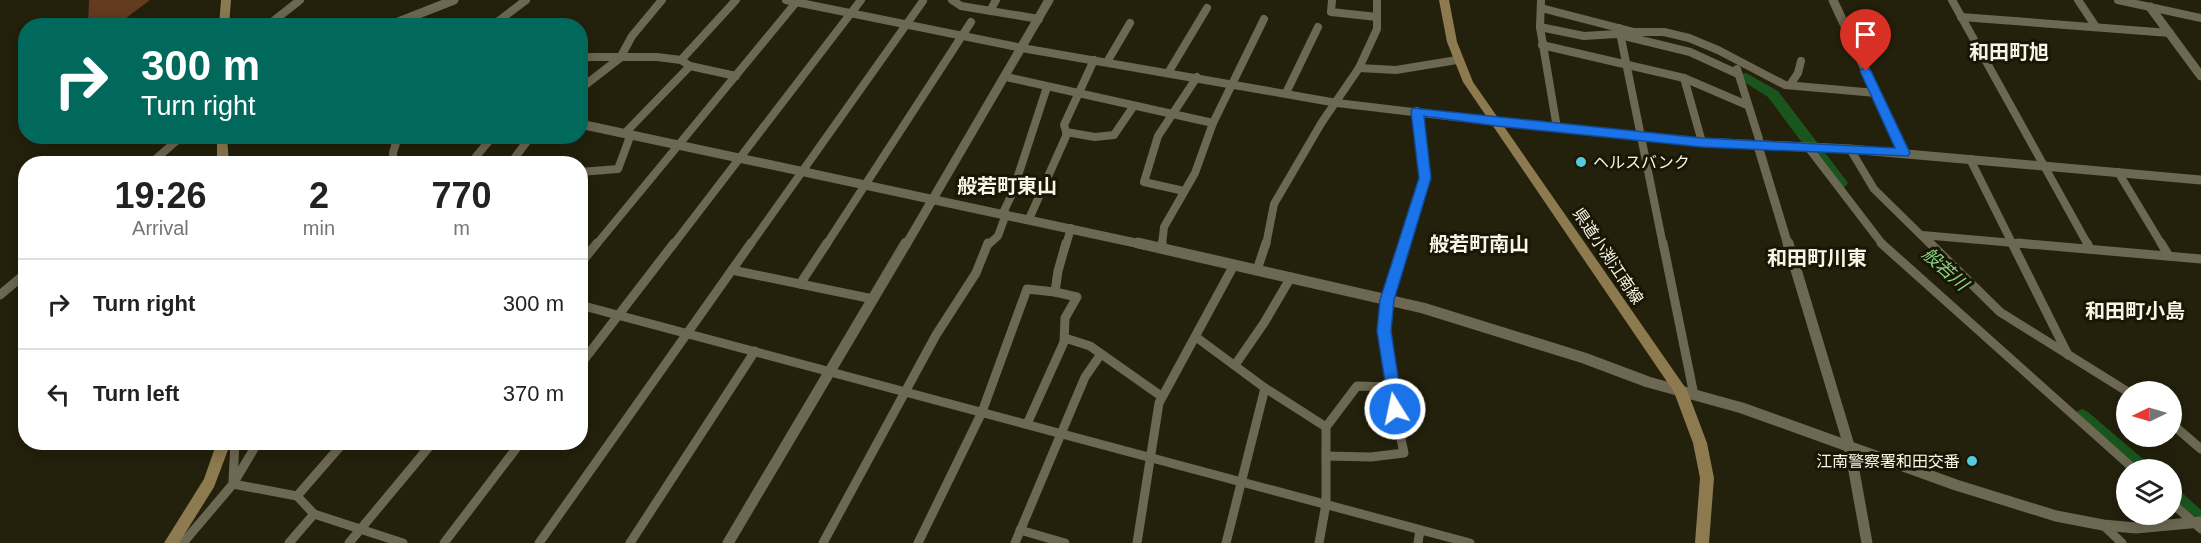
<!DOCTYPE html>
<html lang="en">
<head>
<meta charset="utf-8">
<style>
	:root { --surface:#fff; --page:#f2f2f2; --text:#222; --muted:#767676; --line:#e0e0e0 }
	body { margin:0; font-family:Helvetica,"Noto Sans JP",sans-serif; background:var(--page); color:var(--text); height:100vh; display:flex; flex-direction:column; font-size:22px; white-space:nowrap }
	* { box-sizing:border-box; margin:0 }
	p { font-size:20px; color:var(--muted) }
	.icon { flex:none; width:33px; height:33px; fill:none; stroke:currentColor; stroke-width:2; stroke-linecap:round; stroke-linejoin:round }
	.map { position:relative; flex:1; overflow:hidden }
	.sheet { position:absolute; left:18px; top:156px; width:570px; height:294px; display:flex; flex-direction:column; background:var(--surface); border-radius:24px; box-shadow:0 3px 15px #0003 }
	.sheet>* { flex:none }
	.top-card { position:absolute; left:18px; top:18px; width:570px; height:126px; border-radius:24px; box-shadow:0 3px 15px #0003; background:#00695c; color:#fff; overflow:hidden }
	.needle { width:39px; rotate:265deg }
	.tools { position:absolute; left:2116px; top:381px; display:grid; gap:12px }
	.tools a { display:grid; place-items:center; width:66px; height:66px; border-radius:50%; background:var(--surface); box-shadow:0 3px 15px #0003; font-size:30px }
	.pin { position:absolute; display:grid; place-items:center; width:51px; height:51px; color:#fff; margin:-62px -26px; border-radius:50% 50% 50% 0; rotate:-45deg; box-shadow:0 0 6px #0007 }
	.pin .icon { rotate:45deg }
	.me { position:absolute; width:66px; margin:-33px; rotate:350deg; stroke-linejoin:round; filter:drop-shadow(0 0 4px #0008) }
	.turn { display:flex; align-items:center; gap:21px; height:126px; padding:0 24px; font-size:27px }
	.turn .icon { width:78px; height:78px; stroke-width:2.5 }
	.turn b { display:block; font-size:42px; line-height:51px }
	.eta { display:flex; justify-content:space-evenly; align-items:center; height:102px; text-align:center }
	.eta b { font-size:36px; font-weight:700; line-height:42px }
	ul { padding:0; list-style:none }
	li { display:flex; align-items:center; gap:18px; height:90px; padding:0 24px; border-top:2px solid var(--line) }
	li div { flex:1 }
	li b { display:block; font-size:22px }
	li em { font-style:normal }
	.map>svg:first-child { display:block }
	.green { fill:#633b1f }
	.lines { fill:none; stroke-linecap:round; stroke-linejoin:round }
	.river { fill:#1a551e; fill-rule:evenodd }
	.minor-far1 { stroke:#6c6852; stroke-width:8 }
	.minor { stroke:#6c6852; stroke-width:9 }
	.tertiary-far1 { stroke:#6c6852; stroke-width:9 }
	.tertiary { stroke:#6c6852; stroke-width:11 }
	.secondary { fill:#8e7a4f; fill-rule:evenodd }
	.route { fill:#1a73e8; stroke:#114b97; stroke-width:1.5 }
	.poi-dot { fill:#55cadf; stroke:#1a1604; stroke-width:2 }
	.labels { text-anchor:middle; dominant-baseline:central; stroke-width:6; stroke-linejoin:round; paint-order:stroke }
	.poi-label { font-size:16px; fill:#f7f5e8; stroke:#1a1604; text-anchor:start }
	.street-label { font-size:16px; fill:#f7f5e8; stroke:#1a1604 }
	.water-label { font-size:18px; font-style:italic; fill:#89d889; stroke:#1a1604 }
	.quarter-label { font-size:20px; font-weight:bold; fill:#f7f5e8; stroke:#1a1604 }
</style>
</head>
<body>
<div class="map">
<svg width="2201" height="543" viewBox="0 0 2201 543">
	<rect width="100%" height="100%" fill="#23200c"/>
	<!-- green -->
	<polygon class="green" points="89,0 150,0 117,25 88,25"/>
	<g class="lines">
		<!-- river -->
		<g class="river">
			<polygon points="1746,73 1778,91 1845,179 1848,183 1845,187 1835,187 1768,97 1741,80 1739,77 1741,74"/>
			<polygon points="2082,409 2088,412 2149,464 2151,470 2128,470 2076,422 2073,417 2076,412"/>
			<polygon points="2172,488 2179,490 2201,510 2201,531 2194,528 2172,508"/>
		</g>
		<!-- minor-far1 -->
		<g class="minor-far1">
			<polyline points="786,0 1022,48 1337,103 1497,122"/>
			<polyline points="952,0 961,6 1039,19"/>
			<polyline points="1332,0 1331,12 1377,17"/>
			<polyline points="1541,0 1540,27 1557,128"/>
			<polyline points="1952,0 2088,245"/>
			<polyline points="2078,0 2096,27"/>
			<polyline points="2118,0 2201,18"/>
			<polyline points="1541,8 1634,32 1664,32 1689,38 1718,50 1785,85 1876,93"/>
			<polyline points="990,11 996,0"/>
			<polyline points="1961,17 2170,33"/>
			<polyline points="267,26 300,0"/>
			<polyline points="492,26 526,0"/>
			<polyline points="1540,27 1584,36 1616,34 1690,52 1738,74"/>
			<polyline points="1619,28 1663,245"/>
			<polyline points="1542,45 1684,78 1747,105"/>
			<polyline points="580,57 657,57 681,60 690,66 736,76"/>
			<polyline points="681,60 736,0"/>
			<polyline points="1107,62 1130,23"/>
			<polyline points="1359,68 1396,70 1457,60"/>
			<polyline points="1737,69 1759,139 1758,146"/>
			<polyline points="1168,73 1207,8"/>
			<polyline points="1006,77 1213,123"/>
			<polyline points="1684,78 1702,142"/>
			<polyline points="1790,85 1798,73 1801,61"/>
			<polyline points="580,89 620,58 632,36 662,0"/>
			<polyline points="1286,93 1318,27"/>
			<polyline points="1066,132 1095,137 1114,135 1133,107"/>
			<polyline points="625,133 690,66"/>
			<polyline points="1808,147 1883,245"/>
			<polyline points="1850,149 1874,189 1931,245"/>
			<polyline points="1970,159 2013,245"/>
			<polyline points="150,164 182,136"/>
			<polyline points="393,164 393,153 398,136"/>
			<polyline points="470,164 493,136"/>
			<polyline points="510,164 531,136"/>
			<polyline points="580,172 618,169 631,134"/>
			<polyline points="2118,172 2162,245"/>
			<polyline points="1184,191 1144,182 1158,136 1197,77"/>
			<polyline points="1003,213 1012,194 1047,87"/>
			<polyline points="1029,219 1067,134 1064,125 1094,60"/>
			<polyline points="1922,235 2036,245"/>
			<polyline points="596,245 798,0"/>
			<polyline points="673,245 861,0"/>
			<polyline points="750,245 923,1"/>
			<polyline points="826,245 971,22"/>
			<polyline points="988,245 998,236 1006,214"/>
			<polyline points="1066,245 1071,228"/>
			<polyline points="1162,245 1164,227 1195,173 1213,123 1264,19"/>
			<polyline points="1266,245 1274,204 1322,122 1359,68 1377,29 1377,0"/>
			<polyline points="1404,245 1425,178 1417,111"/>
		</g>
		<!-- minor -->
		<g class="minor">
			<polyline points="1663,243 1694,395"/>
			<polyline points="1881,243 2135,470"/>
			<polyline points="1930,243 2000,312 2128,392"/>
			<polyline points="2012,243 2068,355"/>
			<polyline points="2018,243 2201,259"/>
			<polyline points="2087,243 2090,249"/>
			<polyline points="2161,243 2169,256"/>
			<polyline points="1162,248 1162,243"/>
			<polyline points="580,264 597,243"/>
			<polyline points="732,270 873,299"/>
			<polyline points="1257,270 1266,243"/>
			<polyline points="800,284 827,243"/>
			<polyline points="0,295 26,273"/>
			<polyline points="580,305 1470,543"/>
			<polyline points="1196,337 1265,388 1326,427"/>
			<polyline points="1065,338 1090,346 1161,396"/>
			<polyline points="580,365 674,243"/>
			<polyline points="1235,365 1264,323 1291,277"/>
			<polyline points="1027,424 1064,342 1065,318 1077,297 1055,292 1058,271 1066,243"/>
			<polyline points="2172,424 2201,449"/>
			<polyline points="1326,456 1371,457 1404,453 1390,387"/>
			<polyline points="233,481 235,442"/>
			<polyline points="233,484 297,496 314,514 403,543"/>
			<polyline points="297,496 344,442"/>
			<polyline points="2172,503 2201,529"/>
			<polyline points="2103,525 2122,543"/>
			<polyline points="1020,530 1065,543"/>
			<polyline points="183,543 233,484 258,442"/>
			<polyline points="289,543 314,514"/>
			<polyline points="349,543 433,442"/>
			<polyline points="444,543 521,442"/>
			<polyline points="539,543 751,243"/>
			<polyline points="630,543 755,351"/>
			<polyline points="823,543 936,335 976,273 988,243"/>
			<polyline points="918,543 982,412 1027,289 1055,292"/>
			<polyline points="1015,543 1085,377 1101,354"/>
			<polyline points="1137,543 1159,403 1234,265"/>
			<polyline points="1226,543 1265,388"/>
			<polyline points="1319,543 1326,504 1326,427 1357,386 1390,387 1384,331 1387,300 1405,243"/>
			<polyline points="1418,543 1420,530"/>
		</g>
		<!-- tertiary-far1 -->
		<g class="tertiary-far1">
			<polyline points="1833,0 1904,153"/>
			<polyline points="2150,7 2201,76"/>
			<polyline points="388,26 454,0"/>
			<polyline points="1497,122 1702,142 1850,149 2201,180"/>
			<polyline points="580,124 1145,245"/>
			<polyline points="1758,146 1788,245"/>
			<polyline points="906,245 1049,0"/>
		</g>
		<!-- tertiary -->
		<g class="tertiary">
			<polyline points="1138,243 1423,308 1584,358 1648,382 1742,408 1956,485 2056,516 2103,525 2136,528 2201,522"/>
			<polyline points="1788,243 1850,449 1867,543"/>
			<polyline points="728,543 906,243"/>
		</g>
		<!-- secondary -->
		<g class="secondary">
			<polygon points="221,0 231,0 229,26 219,26"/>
			<polygon points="1439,0 1449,0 1457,42 1473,82 1687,390 1707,443 1714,478 1709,543 1695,543 1700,478 1693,443 1674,392 1463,82 1447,42"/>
			<polygon points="217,136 227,136 229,164 217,164"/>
			<polygon points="217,442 231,442 214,487 179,543 164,543 204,479"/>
		</g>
	</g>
	<!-- route -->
	<polygon class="route" points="1866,67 1871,71 1910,153 1908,156 1702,147 1497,126 1424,116 1431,178 1394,300 1391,331 1403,409 1400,413 1395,415 1390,413 1377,331 1380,300 1419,178 1411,111 1413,108 1702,138 1895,148 1860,71"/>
	<!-- markers -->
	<g class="poi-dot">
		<circle cx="1581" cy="162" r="6"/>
		<circle cx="1972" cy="461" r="6"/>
	</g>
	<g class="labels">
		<!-- poi labels -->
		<g class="poi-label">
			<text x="1593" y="162">ヘルスバンク</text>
			<text x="1960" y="461" text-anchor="end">江南警察署和田交番</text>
		</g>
		<!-- street labels -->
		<g class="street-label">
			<text transform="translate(1608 256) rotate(56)">県道小渕江南線</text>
		</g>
		<!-- water labels -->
		<g class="water-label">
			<text transform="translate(1945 269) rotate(42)">般若川</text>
		</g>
		<!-- quarter labels -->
		<g class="quarter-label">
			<text x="2009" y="52">和田町旭</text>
			<text x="1007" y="186">般若町東山</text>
			<text x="1479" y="244">般若町南山</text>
			<text x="1817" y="258">和田町川東</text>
			<text x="2135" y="311">和田町小島</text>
		</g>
	</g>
</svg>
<div class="tools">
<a><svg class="needle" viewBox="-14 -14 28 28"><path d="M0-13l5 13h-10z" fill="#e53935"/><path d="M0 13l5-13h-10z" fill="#767676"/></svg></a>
<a><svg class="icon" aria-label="layers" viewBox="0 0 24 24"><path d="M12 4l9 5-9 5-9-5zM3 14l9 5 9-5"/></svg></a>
</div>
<div class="pin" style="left:1866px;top:71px;background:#d93025"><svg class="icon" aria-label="arrive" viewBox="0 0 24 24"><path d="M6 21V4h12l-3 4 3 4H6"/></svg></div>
<svg class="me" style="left:1395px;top:409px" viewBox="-20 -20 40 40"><circle r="17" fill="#1a73e8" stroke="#fff" stroke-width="3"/><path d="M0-11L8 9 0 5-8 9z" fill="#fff"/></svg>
<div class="top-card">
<div class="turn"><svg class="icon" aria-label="right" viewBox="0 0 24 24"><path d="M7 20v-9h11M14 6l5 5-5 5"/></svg><div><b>300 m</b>Turn right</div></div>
</div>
<section class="sheet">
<div class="eta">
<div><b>19:26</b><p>Arrival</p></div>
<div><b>2</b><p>min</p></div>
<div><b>770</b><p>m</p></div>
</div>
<ul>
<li><svg class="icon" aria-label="right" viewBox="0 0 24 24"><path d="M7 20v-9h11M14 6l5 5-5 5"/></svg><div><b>Turn right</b></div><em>300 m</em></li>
<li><svg class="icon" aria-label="left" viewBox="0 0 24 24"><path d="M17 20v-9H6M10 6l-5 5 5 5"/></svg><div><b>Turn left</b></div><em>370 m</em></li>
</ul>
</section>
</div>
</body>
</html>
